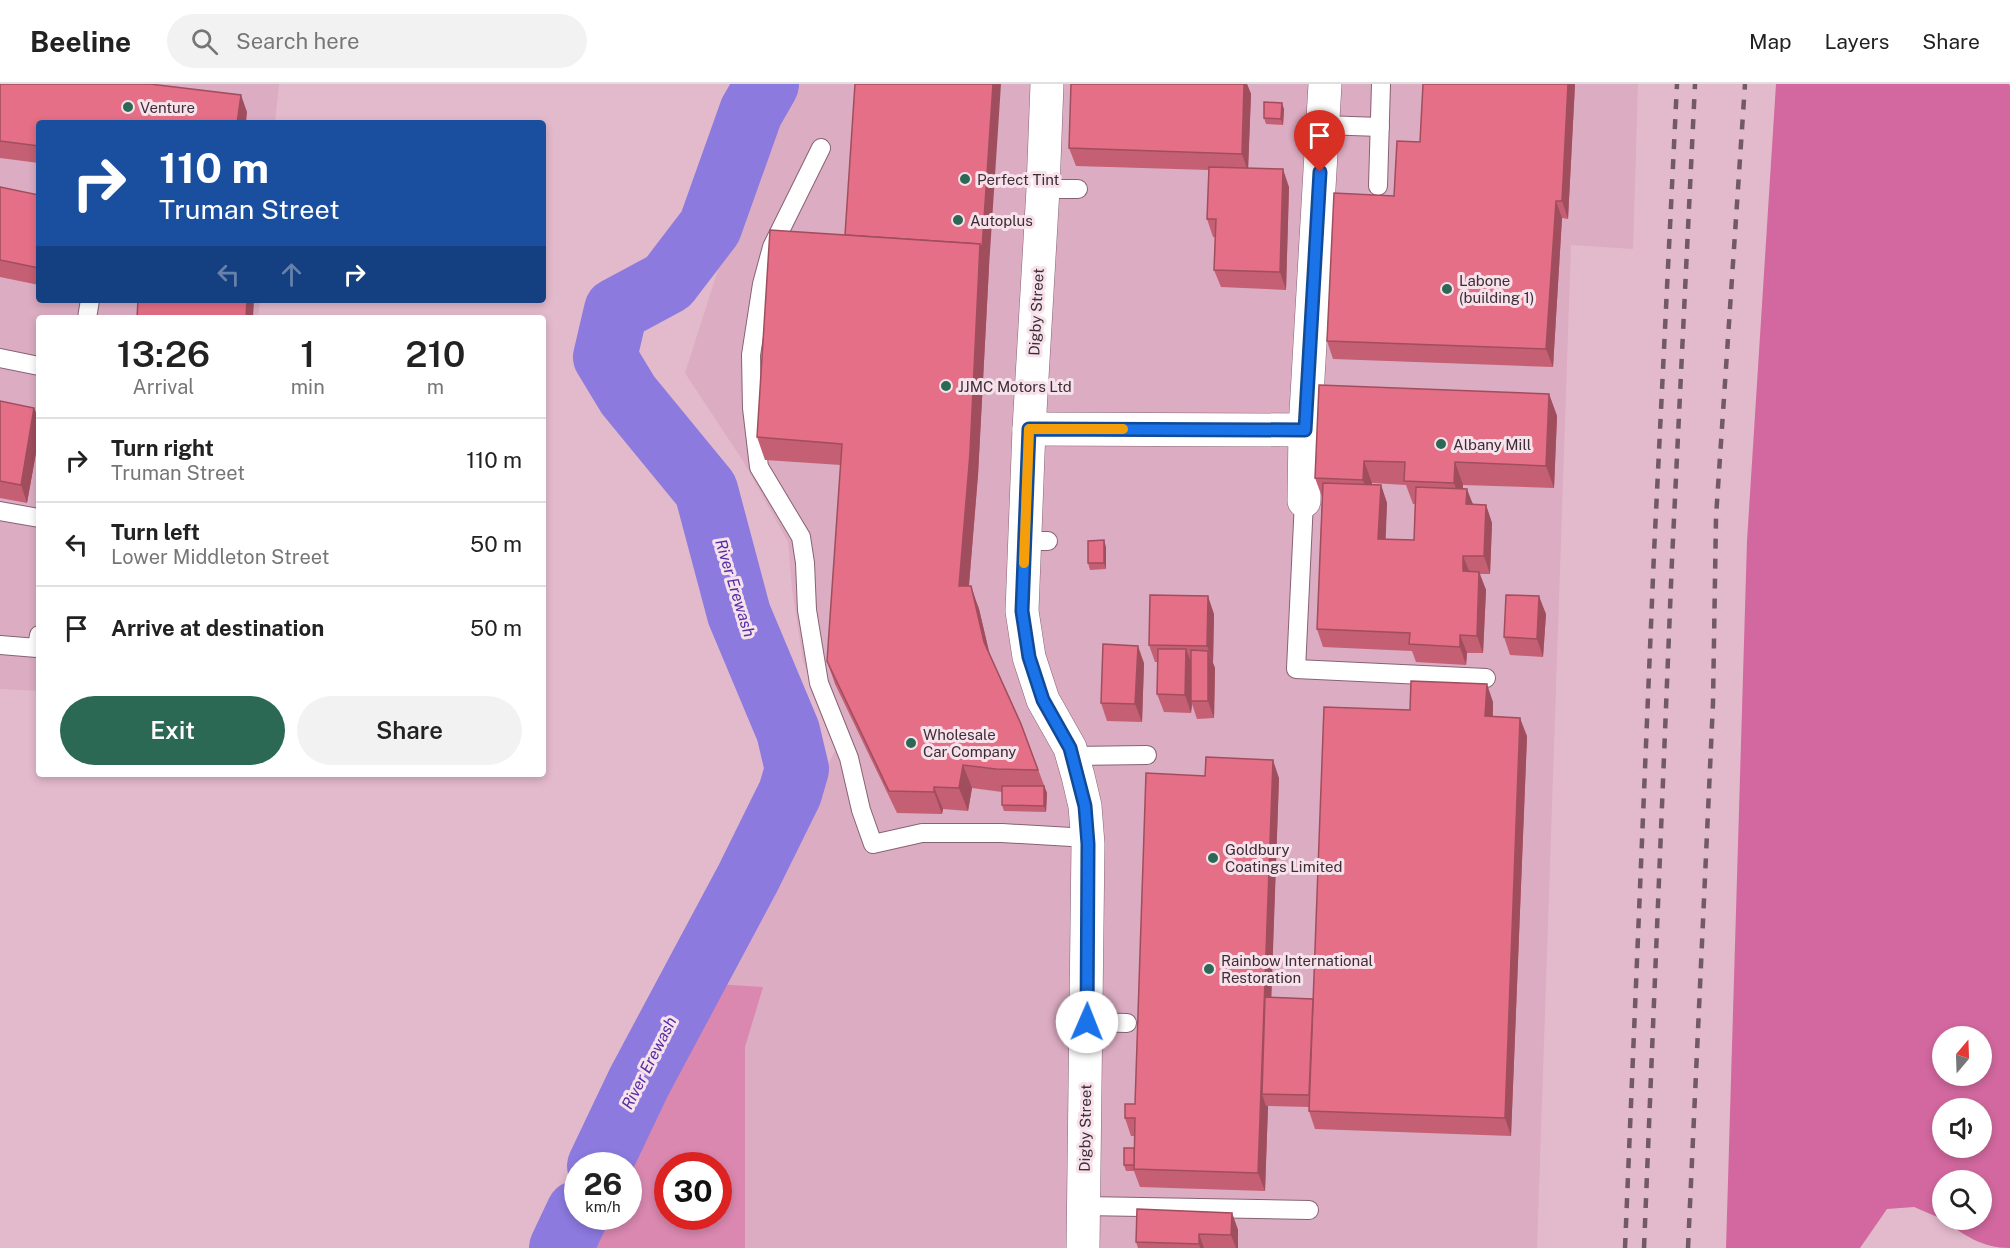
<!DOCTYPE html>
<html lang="en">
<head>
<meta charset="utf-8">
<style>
	:root { --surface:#fff; --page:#f2f2f2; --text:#222; --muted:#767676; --line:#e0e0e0; --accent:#2b6955 }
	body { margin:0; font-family:"Public Sans",sans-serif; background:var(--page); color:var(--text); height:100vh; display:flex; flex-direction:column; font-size:22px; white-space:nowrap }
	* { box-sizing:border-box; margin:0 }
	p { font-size:20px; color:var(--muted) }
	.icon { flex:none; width:33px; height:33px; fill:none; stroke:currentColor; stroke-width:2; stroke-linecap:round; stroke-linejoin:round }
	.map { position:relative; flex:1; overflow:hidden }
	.drawer { position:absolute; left:36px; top:231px; width:510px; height:462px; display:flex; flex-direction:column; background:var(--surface); border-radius:6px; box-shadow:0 3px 9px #0003 }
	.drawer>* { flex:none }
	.guide { position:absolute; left:36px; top:36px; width:510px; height:183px; border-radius:6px; box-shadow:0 3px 9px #0003; background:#1a4fa0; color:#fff; overflow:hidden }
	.needle { width:39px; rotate:19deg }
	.fabs { position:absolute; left:1932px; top:942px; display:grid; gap:12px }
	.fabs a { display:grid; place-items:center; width:60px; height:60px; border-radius:50%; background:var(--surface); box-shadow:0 3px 9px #0003; font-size:30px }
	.speed { position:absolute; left:564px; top:1068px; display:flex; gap:12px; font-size:30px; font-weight:700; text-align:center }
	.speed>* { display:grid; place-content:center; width:78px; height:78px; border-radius:50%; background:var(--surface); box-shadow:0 3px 9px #0003; line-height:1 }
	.speed small { font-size:15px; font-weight:400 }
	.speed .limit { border:9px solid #d22; background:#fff; color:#111 }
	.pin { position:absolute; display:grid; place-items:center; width:51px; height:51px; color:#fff; margin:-62px -26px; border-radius:50% 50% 50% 0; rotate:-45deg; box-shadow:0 0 6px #0007 }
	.pin .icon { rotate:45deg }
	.me { position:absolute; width:66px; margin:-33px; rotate:1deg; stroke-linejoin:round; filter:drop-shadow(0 0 4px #0008) }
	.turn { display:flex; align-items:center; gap:21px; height:126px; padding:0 24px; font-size:27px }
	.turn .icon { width:78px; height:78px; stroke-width:2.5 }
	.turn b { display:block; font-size:42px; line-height:51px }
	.lanes { display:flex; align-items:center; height:57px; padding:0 24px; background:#0003; justify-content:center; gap:30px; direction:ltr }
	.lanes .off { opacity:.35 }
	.eta { display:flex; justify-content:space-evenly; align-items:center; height:102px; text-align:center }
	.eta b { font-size:36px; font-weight:600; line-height:42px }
	.primary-button { display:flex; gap:12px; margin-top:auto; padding:12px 24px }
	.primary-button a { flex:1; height:69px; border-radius:36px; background:var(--accent); color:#fff; font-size:24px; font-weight:600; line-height:69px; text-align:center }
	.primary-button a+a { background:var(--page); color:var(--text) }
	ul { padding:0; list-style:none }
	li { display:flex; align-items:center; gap:18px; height:84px; padding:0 24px; border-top:2px solid var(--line) }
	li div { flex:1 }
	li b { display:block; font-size:22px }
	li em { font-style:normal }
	header { display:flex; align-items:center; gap:36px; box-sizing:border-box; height:84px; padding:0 30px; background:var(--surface); border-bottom:2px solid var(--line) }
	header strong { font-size:28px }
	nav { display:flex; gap:33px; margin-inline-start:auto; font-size:21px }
	.search { width:420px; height:54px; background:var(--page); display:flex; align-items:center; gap:15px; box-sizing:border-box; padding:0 21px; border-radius:33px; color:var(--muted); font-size:22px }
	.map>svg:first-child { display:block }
	.built { fill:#dcacc2; fill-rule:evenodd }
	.green { fill:#da88b0; fill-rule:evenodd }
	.forest { fill:#d2689f; fill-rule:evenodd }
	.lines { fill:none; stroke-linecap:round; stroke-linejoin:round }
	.river { stroke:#8c7adf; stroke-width:64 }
	.service-casing { stroke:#876273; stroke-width:20 }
	.minor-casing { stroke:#876273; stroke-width:34 }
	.service { stroke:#fff; stroke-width:18 }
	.minor { stroke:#fff; stroke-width:33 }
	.rail { stroke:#715965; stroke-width:4.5; stroke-dasharray:10 10; stroke-linecap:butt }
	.wall { fill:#c55f73; fill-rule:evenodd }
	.shaded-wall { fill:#a04e5e }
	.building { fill:#e56f86; stroke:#a04e5e; stroke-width:1.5 }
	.route-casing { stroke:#114b97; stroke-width:15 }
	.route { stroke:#1a73e8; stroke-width:10 }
	.slow { stroke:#f59e0b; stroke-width:10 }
	.poi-dot { fill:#2b6955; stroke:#f7e1ea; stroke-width:2 }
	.labels { text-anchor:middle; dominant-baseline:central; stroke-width:6; stroke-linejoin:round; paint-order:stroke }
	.poi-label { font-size:15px; fill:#3d2d35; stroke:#f7e1ea; text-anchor:start }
	.street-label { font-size:15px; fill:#3d2d35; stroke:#f7e1ea }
	.water-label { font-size:16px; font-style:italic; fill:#502fa5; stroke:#f7e1ea }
</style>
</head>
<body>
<header>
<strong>Beeline</strong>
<div class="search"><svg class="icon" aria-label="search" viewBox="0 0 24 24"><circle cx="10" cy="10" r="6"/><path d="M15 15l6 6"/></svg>Search here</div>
<nav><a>Map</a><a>Layers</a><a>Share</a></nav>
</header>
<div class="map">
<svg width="2010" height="1164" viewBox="0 0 2010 1164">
	<rect width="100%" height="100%" fill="#e3bacc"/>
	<!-- built -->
	<g class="built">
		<polygon points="0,0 279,0 275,39 39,39 39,216 260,216 258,234 39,234 39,607 0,605"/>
		<path d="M798 0H1638L1633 165 1571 161 1537 1164H584L599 1133 628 1132V1082L623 1081 836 665 803 577 792 505 788 458 743 377 685 289 731 145ZM668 1082H718V1132H668Z"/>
	</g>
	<!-- green -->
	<path class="green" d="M714 900 763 903 745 963V1164H584L599 1133 628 1132V1082L623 1081ZM668 1082H718V1132H668Z"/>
	<!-- forest -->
	<path class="forest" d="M1776 0H2009L2010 2V1164C1981 1164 1965 1151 1943 1136H1982V1096H1942V1135L1914 1123 1887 1125 1860 1164H1726L1747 457ZM1942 952H1982V992H1942ZM1942 1024H1982V1064H1942Z"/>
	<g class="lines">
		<!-- river -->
		<g class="river">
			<polyline points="599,1082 639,998 748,794 790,709 797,685 788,647 739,530 706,406 628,311 605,273 616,226 668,198 710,143 751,28 767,0"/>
			<polyline points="561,1164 578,1128"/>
		</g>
		<defs>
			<g id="service">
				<polyline points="1323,41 1380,43"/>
				<polyline points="821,64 772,163 762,200 751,271 752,324 759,383 801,453 805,479 807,526 819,599 849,674 861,726 873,760 922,749 1002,749 1088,754"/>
				<polyline points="1378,102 1381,0"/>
				<polyline points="1043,105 1078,105"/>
				<polyline points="87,234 90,216"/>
				<polyline points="0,274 39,282"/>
				<polyline points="1304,417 1296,585 1486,594"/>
				<polyline points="0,427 39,434"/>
				<polyline points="1025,457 1048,457"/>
				<polyline points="0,561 37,564 39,551"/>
				<polyline points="1072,672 1147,671"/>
				<polyline points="1087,938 1127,939"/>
				<polyline points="1084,1122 1309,1126"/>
			</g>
			<g id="minor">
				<polyline points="1047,0 1043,105 1029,345 1022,527 1029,573 1043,616 1070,664 1078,692 1085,722 1088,760 1083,1164"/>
				<polyline points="1029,345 1305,346"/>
				<polyline points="1304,417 1305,346 1325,0"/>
			</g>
		</defs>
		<!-- service casing -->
		<use href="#service" class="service-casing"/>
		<!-- minor casing -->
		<use href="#minor" class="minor-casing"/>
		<!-- service -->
		<use href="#service" class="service"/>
		<!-- minor -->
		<use href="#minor" class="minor"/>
		<!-- rail -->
		<g class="rail">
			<polyline points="1625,1164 1654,469 1677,0"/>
			<polyline points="1644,1164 1672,476 1695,0"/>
			<polyline points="1688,1164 1713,619 1716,433 1745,0"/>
		</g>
	</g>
	<!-- wall -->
	<g class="wall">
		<polygon points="0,0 247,28 39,39 39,79 0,74"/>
		<polygon points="1071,0 1247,0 1251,10 1248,84 1289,103 1286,206 1221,203 1214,186 1215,153 1213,153 1207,135 1209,86 1076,82 1069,64"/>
		<polygon points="1423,0 1575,0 1568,135 1562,134 1553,283 1333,275 1327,257 1420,58"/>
		<polygon points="1284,25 1283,41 1266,40 1264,34"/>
		<polygon points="0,103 39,111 39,201 0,193"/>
		<polygon points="989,183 978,391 969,502 979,525 990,572 1021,640 1047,709 1046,728 1004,727 1002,721 1002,708 972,704 968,727 943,725 942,730 897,729 835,600 827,577 841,381 765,376 757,353"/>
		<path d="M1549 310 1557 332 1554 404 1463 401V405L1473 420 1486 421 1492 439 1490 490H1480L1486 506 1483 569H1467L1466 581 1416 578 1412 567 1323 563 1317 545 1322 413 1315 394ZM1372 399 1406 401 1413 420H1415L1414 456 1385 455 1387 419 1381 401H1372Z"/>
		<polygon points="0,317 34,324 39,336 39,352 27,419 0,414"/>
		<polygon points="1106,463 1106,485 1090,486 1088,479"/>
		<polygon points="1214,530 1213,579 1215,584 1214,634 1197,635 1192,620 1191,629 1164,628 1157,610 1158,578 1155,578 1149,561"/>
		<polygon points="1546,530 1543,573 1510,571 1504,553"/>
		<polygon points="1144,579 1142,638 1107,637 1101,619"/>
		<polygon points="1493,618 1493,633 1527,652 1511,1052 1315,1045 1309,1027 1309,1023 1268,1022 1265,1107 1140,1103 1134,1087 1126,1087 1124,1081 1134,1064 1134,1052 1131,1052 1125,1034 1135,1020 1279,694 1271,913 1313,915 1410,626"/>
		<polygon points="1232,1129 1238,1146 1238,1164 1138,1164 1136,1158"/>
	</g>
	<!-- shaded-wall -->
	<g class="shaded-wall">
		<polygon points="993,0 1001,0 989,183 978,391 967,524 959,502 980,160"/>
		<polygon points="1244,0 1247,0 1251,10 1248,88 1242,70"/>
		<polygon points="1568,0 1575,0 1568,135 1562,117"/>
		<polygon points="241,11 247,28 246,39 237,39"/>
		<polygon points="1282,19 1284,25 1283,41 1281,35"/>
		<polygon points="1283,85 1289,103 1286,206 1280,188"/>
		<polygon points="1556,117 1562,134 1553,283 1546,265"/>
		<polygon points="247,216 254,216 253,234 246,234"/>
		<polygon points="1549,310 1557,332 1554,404 1546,382"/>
		<polygon points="34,324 39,336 39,352 27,419 21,401"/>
		<polygon points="1364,377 1372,399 1371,418 1363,396"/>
		<polygon points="1455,378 1463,401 1462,422 1454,399"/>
		<polygon points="1381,401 1387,419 1385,473 1378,455"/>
		<polygon points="1467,405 1474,423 1466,420"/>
		<polygon points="1486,421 1492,439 1490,490 1484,472"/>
		<polygon points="1104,456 1106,463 1106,485 1104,479"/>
		<polygon points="1463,472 1470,489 1463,487"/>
		<polygon points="1479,488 1486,506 1483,569 1477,552"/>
		<polygon points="971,502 979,525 992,580 984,558"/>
		<polygon points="1208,512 1214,530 1213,579 1207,562"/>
		<polygon points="1539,512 1546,530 1543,573 1537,555"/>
		<polygon points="1460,551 1467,569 1466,581 1460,563"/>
		<polygon points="1138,562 1144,579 1142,638 1135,620"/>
		<polygon points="1186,565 1193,583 1191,617 1192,620 1191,629 1185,611"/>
		<polygon points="1208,567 1215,584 1214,634 1208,617"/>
		<polygon points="1487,600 1493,618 1492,650 1485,632"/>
		<polygon points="1520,634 1527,652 1511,1052 1505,1034"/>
		<polygon points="1273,676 1279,694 1268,1010 1262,1010 1266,1022 1268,1022 1265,1107 1258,1089"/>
		<polygon points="963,681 972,704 968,727 959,704"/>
		<polygon points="1044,702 1047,709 1046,728 1044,722"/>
		<polygon points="934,703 943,725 942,730 934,708"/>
		<polygon points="1232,1129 1238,1146 1238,1164 1236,1164 1231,1151"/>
		<polygon points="1199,1150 1204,1164 1200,1164 1199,1160"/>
	</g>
	<!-- building -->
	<g class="building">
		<polygon points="0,0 150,0 241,11 237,39 39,39 39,62 0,57"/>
		<polygon points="855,0 993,0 982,165 980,160 845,151"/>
		<polygon points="1071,0 1244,0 1242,70 1069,64"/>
		<polygon points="1423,0 1568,0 1562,117 1556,117 1546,265 1327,257 1334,109 1394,112 1397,57 1420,58"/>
		<polygon points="1264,18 1282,19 1281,35 1264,34"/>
		<polygon points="1209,83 1283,85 1280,188 1214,186 1216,135 1207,135"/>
		<polygon points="0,103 39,111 39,184 0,176"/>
		<polygon points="770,146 980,160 970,369 959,502 971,502 984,558 1021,640 1038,686 996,685 963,681 959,704 934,703 934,708 889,707 827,577 842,360 757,353"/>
		<polygon points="138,216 247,216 246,234 137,234"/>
		<polygon points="1319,301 1549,310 1546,382 1455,378 1454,399 1404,397 1405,378 1364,377 1363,396 1315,394"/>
		<polygon points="0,317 34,324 21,401 0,397"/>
		<polygon points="1323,399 1381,401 1378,455 1414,456 1416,403 1467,405 1466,420 1486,421 1484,472 1463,472 1463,487 1479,488 1477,552 1460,551 1460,563 1409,560 1410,549 1317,545"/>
		<polygon points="1104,456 1104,479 1088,479 1088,457"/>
		<polygon points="1150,511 1208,512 1207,562 1149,561"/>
		<polygon points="1506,511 1539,512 1537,555 1504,553"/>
		<polygon points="1103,560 1138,562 1135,620 1101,619"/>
		<polygon points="1158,565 1186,565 1185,611 1157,610"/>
		<polygon points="1191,566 1208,567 1208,617 1191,617"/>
		<polygon points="1411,597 1487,600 1485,632 1520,634 1505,1034 1309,1027 1324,623 1410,626"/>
		<polygon points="1206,673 1273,676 1258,1089 1134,1085 1135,1034 1125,1034 1125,1020 1135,1020 1146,689 1205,692"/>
		<polygon points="1002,702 1044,702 1044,722 1002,721"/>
		<polygon points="1265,913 1313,915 1309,1011 1262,1010"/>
		<rect x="1124" y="1064" width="10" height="17"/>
		<polygon points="1137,1125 1232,1129 1231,1151 1199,1150 1199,1160 1136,1158"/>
	</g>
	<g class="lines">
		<defs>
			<polyline id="route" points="1087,938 1088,760 1085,722 1070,664 1043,616 1029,573 1022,527 1029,345 1305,346 1320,88"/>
		</defs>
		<!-- route casing -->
		<use href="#route" class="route-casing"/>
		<!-- route -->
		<use href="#route" class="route"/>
		<!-- slow -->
		<polyline class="slow" points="1024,479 1029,345 1123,345"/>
	</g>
	<!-- markers -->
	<g class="poi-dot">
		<circle cx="128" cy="23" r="6"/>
		<circle cx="965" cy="95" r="6"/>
		<circle cx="958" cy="136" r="6"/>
		<circle cx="1447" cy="205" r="6"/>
		<circle cx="946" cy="302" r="6"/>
		<circle cx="1441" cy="360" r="6"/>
		<circle cx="911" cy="659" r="6"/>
		<circle cx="1213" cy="774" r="6"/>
		<circle cx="1209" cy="885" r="6"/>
	</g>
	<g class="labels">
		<!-- poi labels -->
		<g class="poi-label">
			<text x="140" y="23">Venture</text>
			<text x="977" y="95">Perfect Tint</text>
			<text x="970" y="136">Autoplus</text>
			<text x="1459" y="196">Labone<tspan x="1459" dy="17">(building 1)</tspan></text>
			<text x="958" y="302">JJMC Motors Ltd</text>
			<text x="1453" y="360">Albany Mill</text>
			<text x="923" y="650">Wholesale<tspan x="923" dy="17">Car Company</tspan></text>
			<text x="1225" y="765">Goldbury<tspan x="1225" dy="17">Coatings Limited</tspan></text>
			<text x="1221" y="876">Rainbow International<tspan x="1221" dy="17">Restoration</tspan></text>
		</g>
		<!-- street labels -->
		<g class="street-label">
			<text transform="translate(1036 228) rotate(-87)">Digby Street</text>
			<text transform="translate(1085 1044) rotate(-89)">Digby Street</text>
		</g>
		<!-- water labels -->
		<g class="water-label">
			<text transform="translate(735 504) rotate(73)">River Erewash</text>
			<text transform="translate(649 979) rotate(-63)">River Erewash</text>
		</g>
	</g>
</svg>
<div class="fabs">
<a><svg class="needle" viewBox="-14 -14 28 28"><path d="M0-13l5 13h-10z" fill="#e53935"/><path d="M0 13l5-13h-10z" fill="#767676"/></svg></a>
<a><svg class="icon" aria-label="sound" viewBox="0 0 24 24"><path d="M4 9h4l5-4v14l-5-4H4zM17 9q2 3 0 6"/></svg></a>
<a><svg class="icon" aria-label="search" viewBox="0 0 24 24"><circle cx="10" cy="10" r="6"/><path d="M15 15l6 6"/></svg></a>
</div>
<div class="speed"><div>26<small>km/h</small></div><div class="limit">30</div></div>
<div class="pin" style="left:1320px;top:88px;background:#d93025"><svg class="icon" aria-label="arrive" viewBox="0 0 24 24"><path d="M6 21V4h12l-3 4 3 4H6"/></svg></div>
<svg class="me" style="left:1087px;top:938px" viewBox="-20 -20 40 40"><circle r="19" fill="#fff"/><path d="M0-13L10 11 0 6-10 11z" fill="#1a73e8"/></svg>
<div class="guide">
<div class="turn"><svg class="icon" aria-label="right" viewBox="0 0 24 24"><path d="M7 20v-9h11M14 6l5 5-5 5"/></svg><div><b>110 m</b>Truman Street</div></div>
<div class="lanes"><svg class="icon off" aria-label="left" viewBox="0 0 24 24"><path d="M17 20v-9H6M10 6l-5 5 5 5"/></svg><svg class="icon off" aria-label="ahead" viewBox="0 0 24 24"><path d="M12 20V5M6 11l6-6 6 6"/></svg><svg class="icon" aria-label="right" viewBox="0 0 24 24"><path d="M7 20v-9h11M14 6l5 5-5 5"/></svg></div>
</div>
<section class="drawer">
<div class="eta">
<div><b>13:26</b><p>Arrival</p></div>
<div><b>1</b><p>min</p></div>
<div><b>210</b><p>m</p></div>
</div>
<ul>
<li><svg class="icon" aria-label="right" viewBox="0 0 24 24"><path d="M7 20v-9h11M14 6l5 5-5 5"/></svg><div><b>Turn right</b><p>Truman Street</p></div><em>110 m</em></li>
<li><svg class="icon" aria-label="left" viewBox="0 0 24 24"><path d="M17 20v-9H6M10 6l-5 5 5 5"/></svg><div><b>Turn left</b><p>Lower Middleton Street</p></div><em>50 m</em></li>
<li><svg class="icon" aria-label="arrive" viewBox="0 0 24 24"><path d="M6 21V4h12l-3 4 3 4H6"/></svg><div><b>Arrive at destination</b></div><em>50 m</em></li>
</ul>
<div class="primary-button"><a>Exit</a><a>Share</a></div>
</section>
</div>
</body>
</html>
